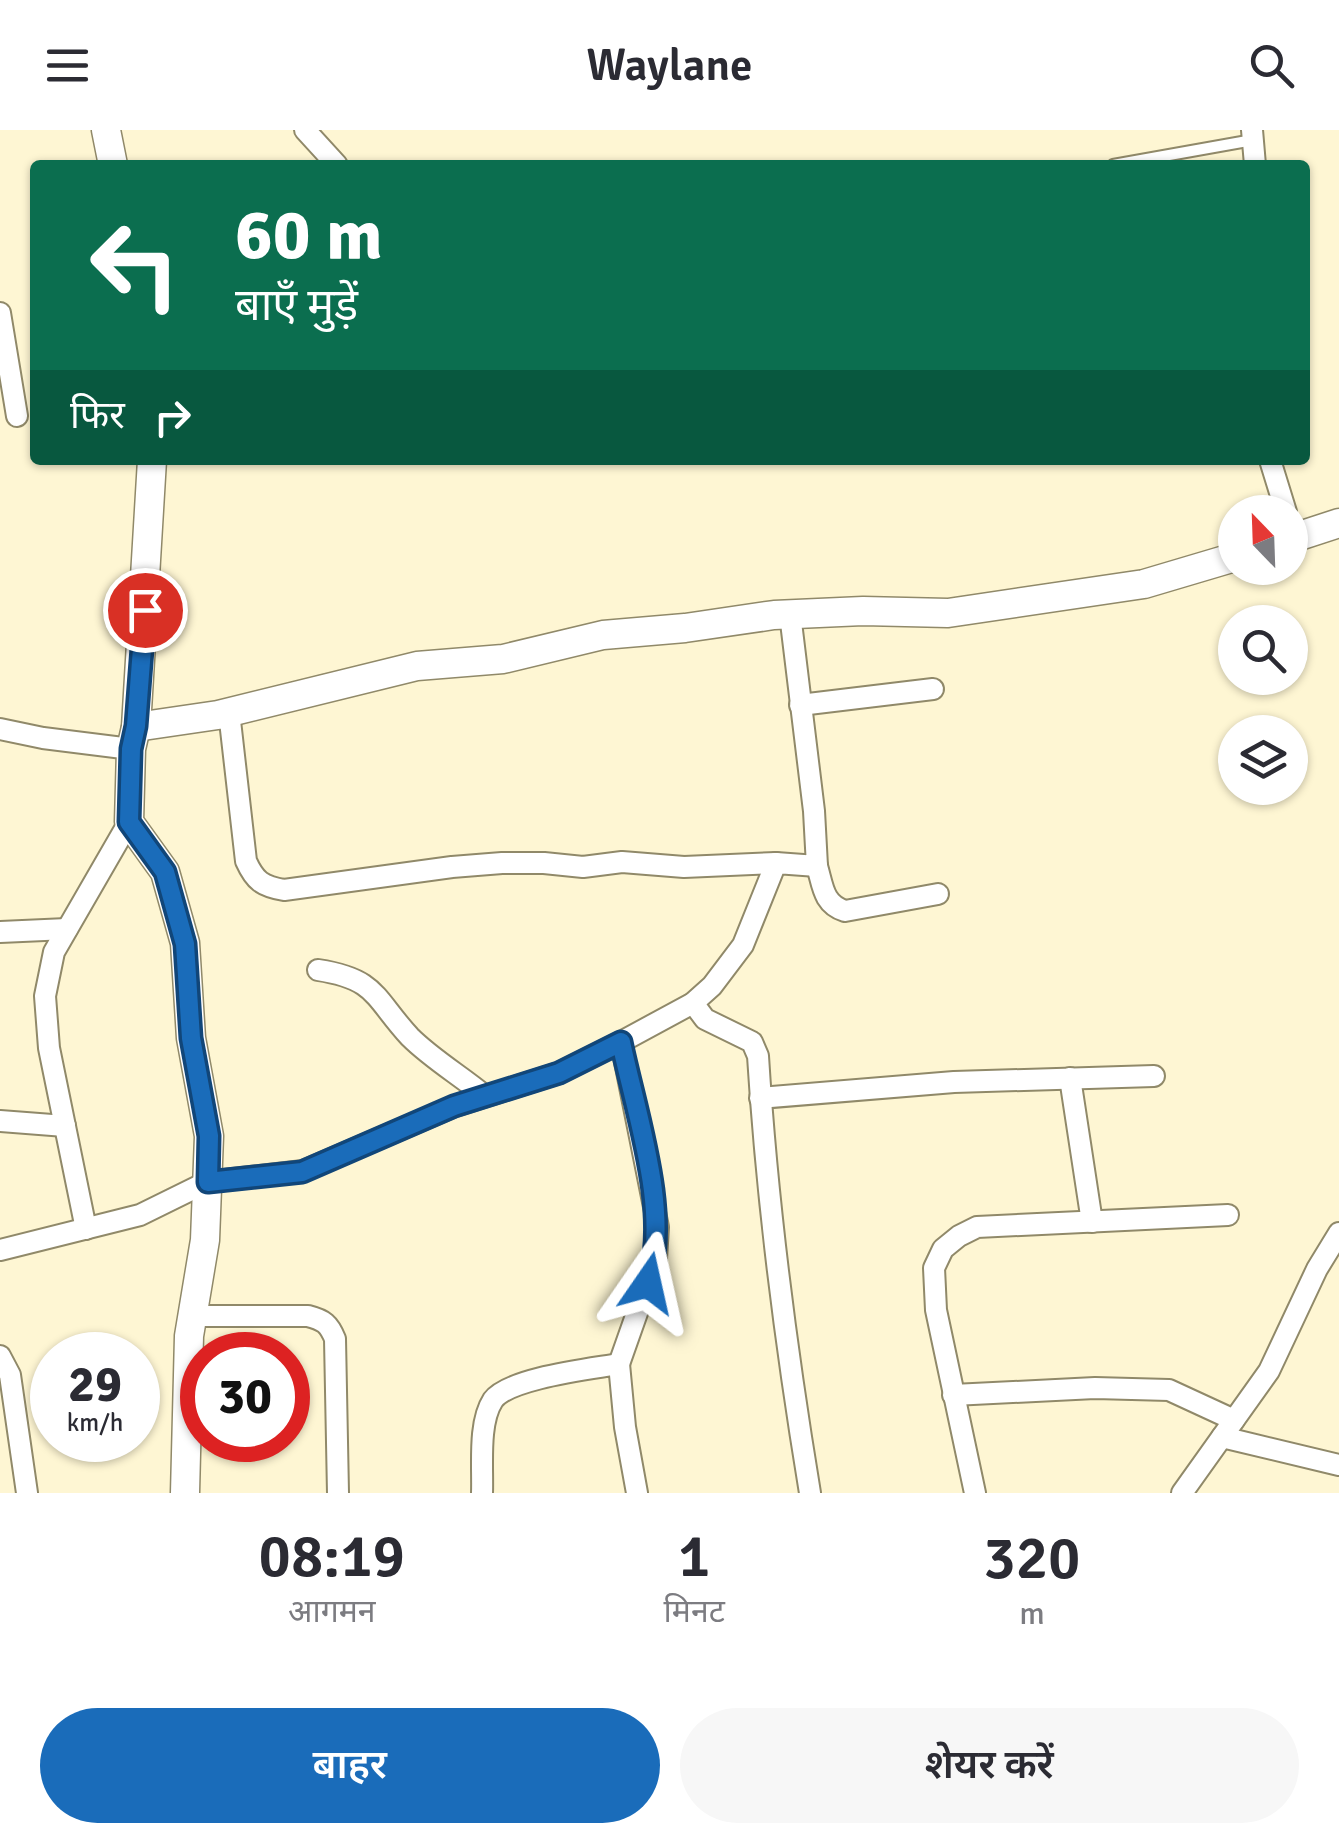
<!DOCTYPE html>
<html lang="hi">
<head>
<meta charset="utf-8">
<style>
	:root { --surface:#fff; --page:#f7f7f7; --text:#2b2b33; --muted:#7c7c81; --accent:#1a6cba }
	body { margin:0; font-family:Signika,"Noto Sans Devanagari",sans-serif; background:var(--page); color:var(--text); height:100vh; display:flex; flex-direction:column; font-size:38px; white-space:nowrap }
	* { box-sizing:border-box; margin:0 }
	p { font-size:32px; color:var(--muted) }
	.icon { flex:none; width:55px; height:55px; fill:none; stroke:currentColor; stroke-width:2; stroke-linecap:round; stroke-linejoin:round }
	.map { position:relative; height:1363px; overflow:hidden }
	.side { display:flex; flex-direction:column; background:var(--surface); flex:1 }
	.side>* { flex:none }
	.top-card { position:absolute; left:30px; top:30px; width:1280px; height:305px; border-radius:10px; box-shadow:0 2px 8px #0004; background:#0b6e4f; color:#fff; overflow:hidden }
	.needle { width:65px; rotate:337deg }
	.tools { position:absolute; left:1218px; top:365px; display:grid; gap:20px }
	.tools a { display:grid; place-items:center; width:90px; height:90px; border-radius:50%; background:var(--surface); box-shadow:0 2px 8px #0004; font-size:50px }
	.speed { position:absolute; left:30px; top:1202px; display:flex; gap:20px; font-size:50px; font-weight:700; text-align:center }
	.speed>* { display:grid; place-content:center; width:130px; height:130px; border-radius:50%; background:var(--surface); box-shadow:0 2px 8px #0004; line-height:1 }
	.speed small { font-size:25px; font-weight:400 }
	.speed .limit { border:15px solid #d22; background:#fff; color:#111 }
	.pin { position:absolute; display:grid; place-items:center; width:85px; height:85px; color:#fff; margin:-42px; border:5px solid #fff; border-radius:50%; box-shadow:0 2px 10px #0007 }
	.me { position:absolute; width:110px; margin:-55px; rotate:11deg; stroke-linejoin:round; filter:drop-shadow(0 0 8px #0008) }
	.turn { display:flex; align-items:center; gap:35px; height:210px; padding:0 40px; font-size:45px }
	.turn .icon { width:130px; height:130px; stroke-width:2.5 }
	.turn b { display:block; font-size:70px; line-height:85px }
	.then { display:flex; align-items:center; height:95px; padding:0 40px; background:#0003; gap:20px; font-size:38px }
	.eta { display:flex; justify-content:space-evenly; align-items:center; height:170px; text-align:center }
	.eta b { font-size:60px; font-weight:600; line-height:70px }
	.button { display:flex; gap:20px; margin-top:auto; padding:20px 40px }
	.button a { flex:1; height:115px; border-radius:60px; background:var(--accent); color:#fff; font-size:40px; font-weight:600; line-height:115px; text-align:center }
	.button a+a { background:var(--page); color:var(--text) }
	header { display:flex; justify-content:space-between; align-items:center; height:130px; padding:0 40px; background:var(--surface); font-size:45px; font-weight:600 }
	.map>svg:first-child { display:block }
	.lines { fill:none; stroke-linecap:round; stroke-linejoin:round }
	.lane-casing { stroke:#908969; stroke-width:14 }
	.street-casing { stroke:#908969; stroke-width:24 }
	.secondary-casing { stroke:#908969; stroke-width:31 }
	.lane { stroke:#fff; stroke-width:10 }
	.street { stroke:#fff; stroke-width:20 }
	.secondary { stroke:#fff; stroke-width:28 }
	.route-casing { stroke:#114679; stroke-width:25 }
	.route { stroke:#1a6cba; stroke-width:18 }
</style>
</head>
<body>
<header><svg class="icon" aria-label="menu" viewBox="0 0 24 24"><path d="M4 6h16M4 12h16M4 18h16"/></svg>Waylane<svg class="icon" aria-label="search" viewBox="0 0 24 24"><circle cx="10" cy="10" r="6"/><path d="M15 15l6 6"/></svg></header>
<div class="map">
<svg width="1339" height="1363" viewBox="0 0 1339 1363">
	<rect width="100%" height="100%" fill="#fef6d3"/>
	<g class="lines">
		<defs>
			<polyline id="lane" points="1113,35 1253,10"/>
			<g id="street">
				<polyline points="305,0 337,35"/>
				<polyline points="1252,0 1255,35"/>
				<polyline points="0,183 17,286"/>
				<polyline points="1270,330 1286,382"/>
				<polyline points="800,575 933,559"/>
				<path d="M229 582 246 731C255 751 262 756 284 760L452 737 502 733H544L583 737 622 732 684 737 776 733"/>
				<polyline points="0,599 43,608 131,619"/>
				<path d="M817 736C823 756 823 774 845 781L938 764"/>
				<polyline points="0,802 67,799"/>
				<path d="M318 840C377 849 374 868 410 907 432 929 461 946 485 966"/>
				<path d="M693 873 705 889 752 912 758 926C767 1072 786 1218 810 1363"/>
				<polyline points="1070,948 1092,1092"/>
				<polyline points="760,968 954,952 1154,946"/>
				<polyline points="0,991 65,996"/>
				<polyline points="86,1099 49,918 45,866 54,822 129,692"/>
				<polyline points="0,1120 140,1085 207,1052 303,1041 455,976 559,943 621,912 693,873 712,856 743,815 776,733 817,736 814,681 790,484"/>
				<path d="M192 1186H308C324 1190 329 1194 335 1209L338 1363"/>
				<polyline points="0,1226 10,1245 27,1363"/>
				<polyline points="619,1234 656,1129 658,1097 621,912"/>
				<polyline points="953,1265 1095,1258 1169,1260 1234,1290"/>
				<polyline points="1222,1307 1339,1335"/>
				<path d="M482 1363C483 1336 478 1293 493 1270 509 1248 591 1239 619 1234L625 1297 637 1363"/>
				<polyline points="975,1363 936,1180 934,1138 943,1119 959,1106 977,1097 1228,1085"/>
				<polyline points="1182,1363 1269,1241 1317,1139 1339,1103"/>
			</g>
			<g id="secondary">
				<polyline points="106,0 113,35"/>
				<polyline points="152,330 136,597 131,619 129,692 165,742 185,813 191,908 209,1006 205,1110 189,1206 185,1363"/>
				<polyline points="1290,409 1339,393"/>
				<polyline points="136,597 218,585 417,536 503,529 603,505 685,498 774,485 863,481 948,483 1144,454 1235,427"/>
			</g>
		</defs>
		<!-- lane casing -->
		<use href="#lane" class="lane-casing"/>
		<!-- street casing -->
		<use href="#street" class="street-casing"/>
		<!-- secondary casing -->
		<use href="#secondary" class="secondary-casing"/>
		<!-- lane -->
		<use href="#lane" class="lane"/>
		<!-- street -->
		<use href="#street" class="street"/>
		<!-- secondary -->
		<use href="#secondary" class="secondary"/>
	</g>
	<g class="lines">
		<defs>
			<path id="route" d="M145 480 136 596 131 619 129 692 165 742 185 814 191 908 209 1006 208 1052 302 1042 454 976 559 943 621 912C636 984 671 1083 648 1153"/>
		</defs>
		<!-- route casing -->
		<use href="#route" class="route-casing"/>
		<!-- route -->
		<use href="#route" class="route"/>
	</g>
</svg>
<div class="tools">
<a><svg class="needle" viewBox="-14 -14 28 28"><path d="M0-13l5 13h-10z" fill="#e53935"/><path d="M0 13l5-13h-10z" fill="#7c7c81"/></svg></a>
<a><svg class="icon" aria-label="search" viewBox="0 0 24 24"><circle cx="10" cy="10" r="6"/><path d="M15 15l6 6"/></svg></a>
<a><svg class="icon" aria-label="layers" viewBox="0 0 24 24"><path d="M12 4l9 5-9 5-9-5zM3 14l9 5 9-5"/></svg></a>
</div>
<div class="speed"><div>29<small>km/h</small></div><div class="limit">30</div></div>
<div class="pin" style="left:145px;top:480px;background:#d93025"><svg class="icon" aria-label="arrive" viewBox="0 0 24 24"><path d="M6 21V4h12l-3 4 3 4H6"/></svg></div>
<svg class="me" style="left:648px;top:1153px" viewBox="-20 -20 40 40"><path d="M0-17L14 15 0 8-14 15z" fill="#1a6cba" stroke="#fff" stroke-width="4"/></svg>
<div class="top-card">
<div class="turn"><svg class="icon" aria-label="left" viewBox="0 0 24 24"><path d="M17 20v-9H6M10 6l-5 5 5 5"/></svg><div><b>60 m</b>बाएँ मुड़ें</div></div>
<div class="then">फिर<svg class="icon" aria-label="right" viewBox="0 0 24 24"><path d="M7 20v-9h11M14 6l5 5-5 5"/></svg></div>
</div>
</div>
<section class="side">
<div class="eta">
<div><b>08:19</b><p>आगमन</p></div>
<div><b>1</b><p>मिनट</p></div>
<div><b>320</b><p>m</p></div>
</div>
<div class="button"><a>बाहर</a><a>शेयर करें</a></div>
</section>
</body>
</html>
